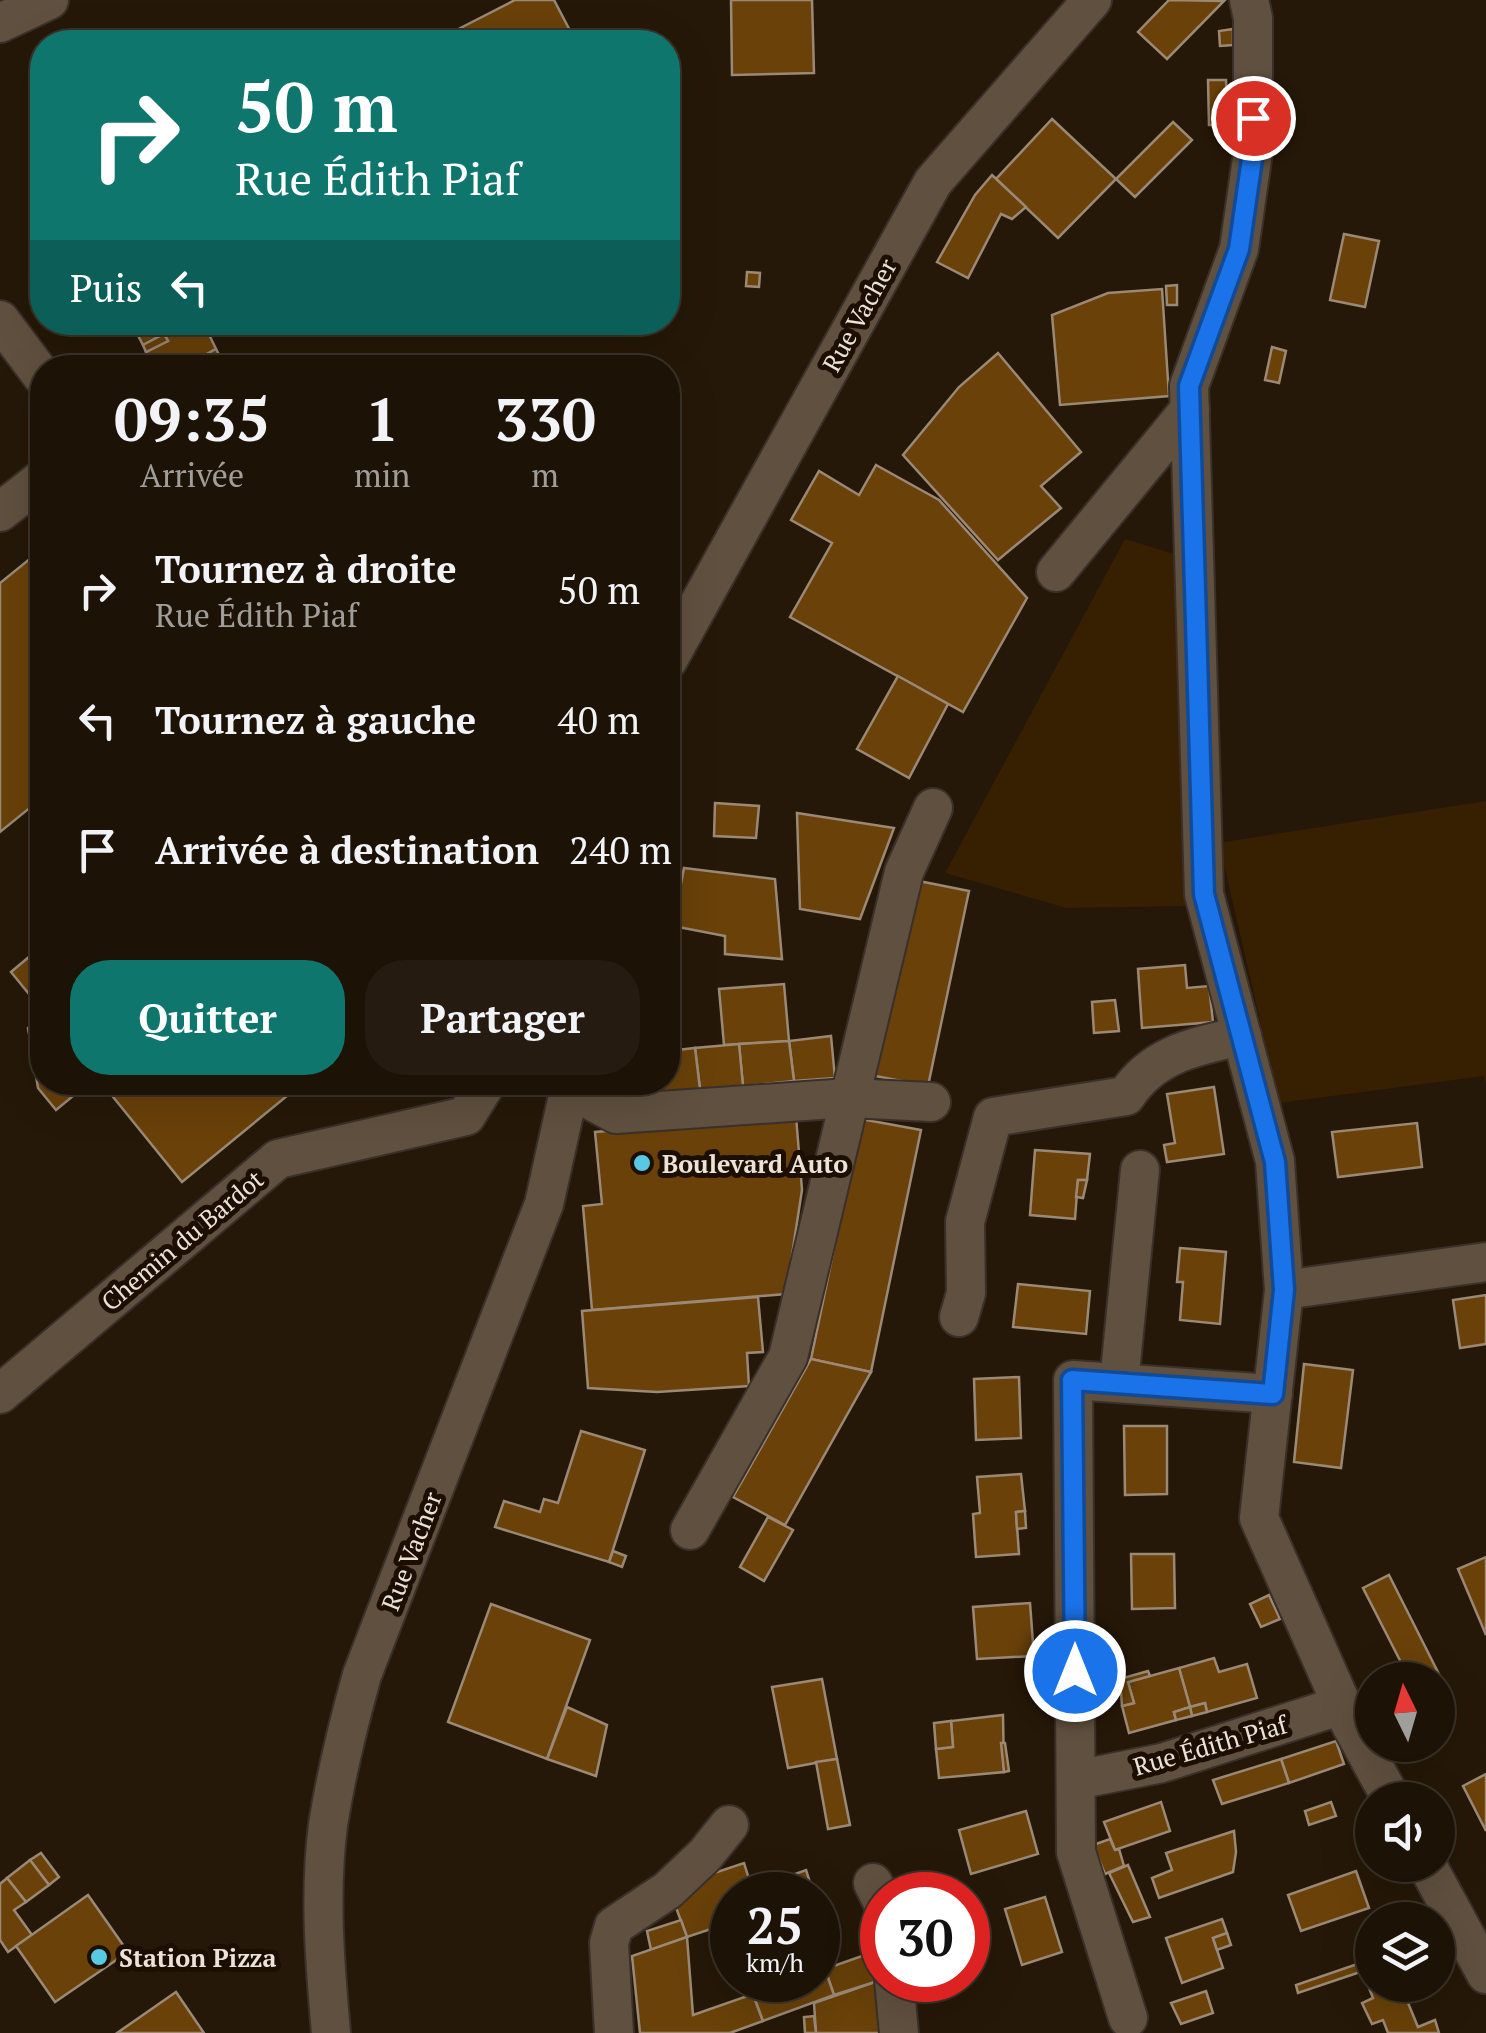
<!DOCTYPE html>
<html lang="fr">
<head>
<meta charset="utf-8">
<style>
	:root { --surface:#1c1206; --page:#251b10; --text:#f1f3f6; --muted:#a09e9b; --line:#3a3228; --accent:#0f766e }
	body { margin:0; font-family:"PT Serif",serif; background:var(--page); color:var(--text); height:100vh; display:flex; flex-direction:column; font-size:38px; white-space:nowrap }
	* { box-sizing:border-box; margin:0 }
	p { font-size:32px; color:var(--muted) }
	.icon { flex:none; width:55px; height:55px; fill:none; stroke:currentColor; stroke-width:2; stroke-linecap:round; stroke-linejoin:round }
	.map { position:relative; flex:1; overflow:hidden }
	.sheet { position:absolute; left:30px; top:355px; width:650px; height:740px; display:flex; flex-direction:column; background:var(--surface); border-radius:40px; box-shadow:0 10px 40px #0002,0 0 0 2px var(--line) }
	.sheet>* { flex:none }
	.guide { position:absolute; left:30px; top:30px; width:650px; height:305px; border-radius:40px; box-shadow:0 10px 40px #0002,0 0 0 2px var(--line); background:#0f766e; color:#fff; overflow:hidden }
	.needle { width:65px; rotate:355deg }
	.buttons { position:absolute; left:1355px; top:1662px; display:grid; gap:20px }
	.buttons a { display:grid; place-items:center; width:100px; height:100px; border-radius:50%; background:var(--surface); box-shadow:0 10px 40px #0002,0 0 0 2px var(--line); font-size:50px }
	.speed { position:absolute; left:710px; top:1872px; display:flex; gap:20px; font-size:50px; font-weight:700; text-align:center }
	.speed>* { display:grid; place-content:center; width:130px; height:130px; border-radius:50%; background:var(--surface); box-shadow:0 10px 40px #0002,0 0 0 2px var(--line); line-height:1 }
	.speed small { font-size:25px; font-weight:400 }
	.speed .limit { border:15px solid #d22; background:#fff; color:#111 }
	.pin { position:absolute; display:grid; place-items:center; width:85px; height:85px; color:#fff; margin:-42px; border:5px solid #fff; border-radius:50%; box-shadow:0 2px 10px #0007 }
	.me { position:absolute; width:110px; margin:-55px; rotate:0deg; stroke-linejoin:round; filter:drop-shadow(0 0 8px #0008) }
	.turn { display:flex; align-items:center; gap:35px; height:210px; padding:0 40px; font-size:45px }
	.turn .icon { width:130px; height:130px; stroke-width:2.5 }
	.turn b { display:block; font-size:70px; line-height:85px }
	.then { display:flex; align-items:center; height:95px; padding:0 40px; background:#0003; gap:20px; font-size:38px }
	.eta { display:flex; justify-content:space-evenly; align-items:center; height:170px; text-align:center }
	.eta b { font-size:60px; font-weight:800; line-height:70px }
	.primary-button { display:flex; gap:20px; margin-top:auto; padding:20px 40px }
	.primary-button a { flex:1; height:115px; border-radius:40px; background:var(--accent); color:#fff; font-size:40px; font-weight:800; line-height:115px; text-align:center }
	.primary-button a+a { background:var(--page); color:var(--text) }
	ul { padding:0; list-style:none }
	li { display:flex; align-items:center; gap:30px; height:130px; padding:0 40px }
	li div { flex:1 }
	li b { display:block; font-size:38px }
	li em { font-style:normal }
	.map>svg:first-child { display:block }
	.green { fill:#371f01 }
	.building { fill:#694109; stroke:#9b8976; stroke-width:2.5 }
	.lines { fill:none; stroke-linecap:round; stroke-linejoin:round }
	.minor-casing { stroke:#3a302b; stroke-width:42 }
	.minor { stroke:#60503f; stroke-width:38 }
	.route-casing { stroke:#114b97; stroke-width:25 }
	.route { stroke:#1a73e8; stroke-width:18 }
	.poi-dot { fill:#57c9e2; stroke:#1c0f02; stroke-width:4 }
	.labels { text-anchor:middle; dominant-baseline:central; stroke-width:10; stroke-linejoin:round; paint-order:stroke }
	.street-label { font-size:25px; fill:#ebe2d8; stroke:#1c0f02 }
	.poi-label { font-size:25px; font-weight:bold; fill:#ebe2d8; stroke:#1c0f02; text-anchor:start }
</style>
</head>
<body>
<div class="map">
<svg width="1486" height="2033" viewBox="0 0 1486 2033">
	<rect width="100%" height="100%" fill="#251808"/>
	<!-- green -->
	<g class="green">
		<polygon points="1125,539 1181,556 1186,906 1066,908 945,873"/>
		<polygon points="1486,801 1486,1086 1484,1076 1279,1103 1223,860 1224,842"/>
	</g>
	<!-- building -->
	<g class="building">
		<polygon points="515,0 554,0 576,42 433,42"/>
		<polygon points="731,0 812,0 814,73 732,75"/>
		<polygon points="1169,0 1224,1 1167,59 1138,32"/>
		<polygon points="1233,29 1233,45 1220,46 1219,31"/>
		<polygon points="1208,80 1226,80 1228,125 1209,125"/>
		<polygon points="1052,119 1116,179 1058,238 996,179"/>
		<polygon points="1173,122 1192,140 1135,197 1116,179"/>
		<polygon points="992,175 1026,207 1012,219 1001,214 968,278 937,262 975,195"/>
		<polygon points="1344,234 1379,241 1365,307 1330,300"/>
		<polygon points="747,272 760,273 759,287 746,286"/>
		<polygon points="1177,285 1177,305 1167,305 1166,286"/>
		<polygon points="1162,289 1169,396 1060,405 1052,315 1108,293"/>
		<polygon points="131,322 203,322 216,349 205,355 210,368 140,368 150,360 146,352 168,341 164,334 143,345"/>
		<polygon points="164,334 168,341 146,352 143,345"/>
		<polygon points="1272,347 1286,351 1279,383 1265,380"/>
		<polygon points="216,349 226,368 210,368 205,355"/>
		<polygon points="998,353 1081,452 1041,486 1061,508 998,560 903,455 959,387"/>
		<polygon points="876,465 939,500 1027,598 963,712 790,617 832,543 791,520 819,471 859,495"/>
		<polygon points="42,549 42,798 0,832 0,583"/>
		<polygon points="898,676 948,704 909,778 857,749"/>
		<polygon points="715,803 759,806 756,838 714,836"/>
		<polygon points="797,813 894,828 860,919 800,909"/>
		<polygon points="684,868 775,879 782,959 725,954 725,936 673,926"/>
		<polygon points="914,880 969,891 928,1086 870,1075"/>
		<polygon points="42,946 42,1010 11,972"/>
		<polygon points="1185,965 1187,988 1209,986 1213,1022 1142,1028 1138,969"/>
		<polygon points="784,984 789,1041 724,1045 719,989"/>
		<polygon points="1115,1000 1119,1031 1094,1033 1092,1002"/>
		<polygon points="42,1016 42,1082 90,1082 56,1110 38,1088 28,1028"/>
		<polygon points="831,1036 835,1078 794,1081 789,1041"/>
		<polygon points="789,1041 794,1081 743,1086 739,1044"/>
		<polygon points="739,1044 743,1086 700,1089 695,1048"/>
		<polygon points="695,1048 700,1089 644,1094 644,1082 668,1082 668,1051"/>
		<polygon points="101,1082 304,1082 182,1182"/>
		<polygon points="1214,1087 1224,1154 1167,1162 1164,1145 1175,1143 1167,1094"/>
		<polygon points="796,1116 802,1190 786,1294 592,1310 583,1206 602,1204 595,1132"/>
		<polygon points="861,1119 921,1130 871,1372 811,1359"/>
		<polygon points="1417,1123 1422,1167 1338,1177 1332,1132"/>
		<polygon points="1035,1150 1090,1154 1087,1180 1078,1180 1075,1219 1030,1215"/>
		<polygon points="1078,1180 1087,1180 1083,1198 1076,1197"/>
		<polygon points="1180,1248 1226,1252 1220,1324 1180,1320 1183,1282 1177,1282"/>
		<polygon points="1018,1284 1090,1291 1086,1334 1013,1327"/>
		<polygon points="1486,1295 1486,1344 1460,1348 1453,1300"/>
		<polygon points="758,1297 763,1352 747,1353 749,1386 657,1392 588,1388 582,1311"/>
		<polygon points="811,1359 871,1372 785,1525 733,1497"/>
		<polygon points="1304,1364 1353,1370 1341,1468 1294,1462"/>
		<polygon points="1019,1377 1021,1438 976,1440 974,1379"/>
		<polygon points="1124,1426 1167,1426 1167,1494 1125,1495"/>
		<polygon points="581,1431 645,1450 609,1562 495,1527 504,1501 540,1512 544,1499 558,1503"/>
		<polygon points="1021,1474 1025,1511 1016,1512 1019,1554 976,1557 973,1514 980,1513 977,1477"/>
		<polygon points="1025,1511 1026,1528 1017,1529 1016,1512"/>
		<polygon points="768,1517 793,1530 764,1581 740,1567"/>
		<polygon points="613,1551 626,1556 622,1567 609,1562"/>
		<polygon points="1131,1554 1174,1554 1175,1608 1132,1609"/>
		<polygon points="1486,1557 1486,1635 1458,1569"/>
		<polygon points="1389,1575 1452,1700 1438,1708 1438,1680 1410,1680 1363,1588"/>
		<polygon points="1269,1595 1280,1619 1261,1627 1250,1604"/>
		<polygon points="1030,1603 1034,1656 977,1659 973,1607"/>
		<polygon points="491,1604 590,1640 547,1759 448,1722"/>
		<polygon points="1214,1658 1219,1672 1247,1664 1257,1698 1207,1712 1205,1703 1190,1707 1179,1668"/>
		<polygon points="1179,1668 1190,1707 1174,1712 1176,1720 1129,1733 1122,1706 1134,1703 1128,1682"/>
		<polygon points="1148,1671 1150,1676 1128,1682 1134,1703 1122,1706 1120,1679"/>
		<polygon points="822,1679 837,1759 788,1768 772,1687"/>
		<polygon points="1205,1703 1207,1712 1192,1716 1190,1707"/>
		<polygon points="567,1707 607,1725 596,1776 547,1759"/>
		<polygon points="1190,1707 1192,1716 1176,1720 1174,1712"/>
		<polygon points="1003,1715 1004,1772 939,1778 936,1749 953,1747 951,1721"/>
		<polygon points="951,1721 953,1747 936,1749 934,1723"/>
		<polygon points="1336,1741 1344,1764 1289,1783 1281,1759"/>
		<polygon points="1001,1743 1005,1743 1009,1771 1004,1772"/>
		<polygon points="837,1759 850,1825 828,1829 816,1762"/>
		<polygon points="1281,1759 1289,1783 1222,1804 1213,1780"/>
		<polygon points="1486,1774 1486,1831 1463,1786"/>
		<polygon points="1161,1802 1170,1831 1115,1850 1104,1822"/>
		<polygon points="1331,1802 1336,1816 1309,1825 1305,1811"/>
		<polygon points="1026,1811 1038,1854 971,1874 959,1830"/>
		<polygon points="1234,1831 1236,1852 1233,1872 1159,1898 1152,1878 1172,1870 1166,1853"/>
		<polygon points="1110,1839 1115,1850 1119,1849 1124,1866 1105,1874 1093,1845"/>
		<polygon points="41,1853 59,1877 49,1885 30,1860"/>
		<polygon points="30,1860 49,1885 26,1902 7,1878"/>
		<polygon points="744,1863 754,1895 732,1895 732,1922 687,1937 675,1905 693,1880"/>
		<polygon points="1128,1865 1150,1917 1133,1922 1109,1873"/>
		<polygon points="806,1870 814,1895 754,1895 753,1889"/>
		<polygon points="1356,1871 1369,1908 1301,1931 1288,1895"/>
		<polygon points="7,1878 26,1902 14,1910 32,1935 8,1952 0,1940 0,1884"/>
		<polygon points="88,1895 128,1952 55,2002 16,1946"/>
		<polygon points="1045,1897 1062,1952 1022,1965 1005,1909"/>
		<polygon points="818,1904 831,1945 818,1950"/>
		<polygon points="1222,1919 1227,1933 1213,1938 1223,1968 1182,1983 1166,1938"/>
		<polygon points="681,1920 687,1937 651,1950 647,1931"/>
		<polygon points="1227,1933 1231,1945 1217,1950 1213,1938"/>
		<polygon points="1440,1933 1453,1959 1442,1966 1438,1960"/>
		<polygon points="687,1937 693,2015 753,1994 763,2021 730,2033 640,2033 632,1956"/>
		<polygon points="879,1950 881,1980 834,1995 825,1969"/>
		<polygon points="1372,1959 1372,1968 1298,1993 1296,1985"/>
		<polygon points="825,1969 834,1995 763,2021 753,1994 794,1980 818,1980 818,1972"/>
		<polygon points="1372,1977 1372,1985 1413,1985 1415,1990 1404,1993 1418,2027 1435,2020 1439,2033 1388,2033 1383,2020 1372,2024 1362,2003 1373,1998 1366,1980"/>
		<polygon points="881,1980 886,2033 816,2033 814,2003"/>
		<polygon points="1206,1991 1213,2013 1181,2024 1171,2003"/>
		<polygon points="176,1992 204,2033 117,2033"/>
		<polygon points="814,2016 816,2033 805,2033 804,2017"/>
	</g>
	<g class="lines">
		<defs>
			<g id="minor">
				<polyline points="1249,0 1253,18 1253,152 1239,249 1189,386 1204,894 1275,1161 1284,1290 1259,1518 1350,1723 1392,1800"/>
				<polyline points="0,23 49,0"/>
				<polyline points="0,320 42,376"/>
				<polyline points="0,512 42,479"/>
				<polyline points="1056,572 1190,409"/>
				<polyline points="668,660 933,182 1092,0"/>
				<polyline points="570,1089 616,1114 848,1098 931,1102"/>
				<polyline points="1284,1290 1486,1262"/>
				<path d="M959 1317 966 1293 965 1222 993 1117 1126 1096C1153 1054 1196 1046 1242 1036"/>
				<polyline points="1119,1383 1140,1170"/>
				<polyline points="0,1394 278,1159 466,1116 487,1082"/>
				<polyline points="690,1530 788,1357 904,872 933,808"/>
				<polyline points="1076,1780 1162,1763 1342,1705"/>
				<polyline points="1427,1865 1486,1974"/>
				<polyline points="873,1883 882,1901"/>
				<polyline points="894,1980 899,2033"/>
				<polyline points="1128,2018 1076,1852 1073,1380 1273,1394"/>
				<path d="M331 2033C325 1965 319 1894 328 1825 336 1774 348 1725 362 1675L544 1204 571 1082"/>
				<polyline points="614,2033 609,1943 614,1926 668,1890 705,1855 729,1825"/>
			</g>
		</defs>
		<!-- minor casing -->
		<use href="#minor" class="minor-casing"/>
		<!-- minor -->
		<use href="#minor" class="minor"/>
	</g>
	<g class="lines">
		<defs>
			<polyline id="route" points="1075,1671 1072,1380 1273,1394 1284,1290 1275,1162 1204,894 1189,386 1239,249 1253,152 1253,118"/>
		</defs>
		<!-- route casing -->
		<use href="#route" class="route-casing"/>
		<!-- route -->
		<use href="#route" class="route"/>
	</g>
	<!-- markers -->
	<g class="poi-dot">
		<circle cx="642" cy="1163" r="10"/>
		<circle cx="99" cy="1957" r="10"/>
	</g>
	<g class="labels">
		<!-- street labels -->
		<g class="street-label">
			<text transform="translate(859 315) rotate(-61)">Rue Vacher</text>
			<text transform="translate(182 1240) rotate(-40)">Chemin du Bardot</text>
			<text transform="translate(411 1551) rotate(-69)">Rue Vacher</text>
			<text transform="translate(1210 1745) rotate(-16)">Rue Édith Piaf</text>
		</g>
		<!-- poi labels -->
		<g class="poi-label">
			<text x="662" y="1163">Boulevard Auto</text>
			<text x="119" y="1957">Station Pizza</text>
		</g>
	</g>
</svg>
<div class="buttons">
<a><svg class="needle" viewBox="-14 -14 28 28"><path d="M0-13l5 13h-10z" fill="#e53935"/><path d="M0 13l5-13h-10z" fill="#a09e9b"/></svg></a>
<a><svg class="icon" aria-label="sound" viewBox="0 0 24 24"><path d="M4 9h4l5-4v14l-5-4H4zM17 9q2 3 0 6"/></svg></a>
<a><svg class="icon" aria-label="layers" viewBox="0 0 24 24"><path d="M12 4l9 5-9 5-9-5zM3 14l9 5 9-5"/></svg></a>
</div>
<div class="speed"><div>25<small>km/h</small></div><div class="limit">30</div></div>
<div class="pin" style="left:1253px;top:118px;background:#d93025"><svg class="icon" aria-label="arrive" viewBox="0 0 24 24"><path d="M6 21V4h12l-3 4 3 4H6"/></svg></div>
<svg class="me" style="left:1075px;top:1671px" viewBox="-20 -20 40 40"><circle r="17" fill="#1a73e8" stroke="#fff" stroke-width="3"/><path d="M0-11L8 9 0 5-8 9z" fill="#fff"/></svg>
<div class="guide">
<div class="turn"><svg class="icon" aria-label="right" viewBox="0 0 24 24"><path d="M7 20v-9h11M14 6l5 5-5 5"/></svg><div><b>50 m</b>Rue Édith Piaf</div></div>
<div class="then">Puis<svg class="icon" aria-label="left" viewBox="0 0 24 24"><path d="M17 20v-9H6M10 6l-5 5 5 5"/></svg></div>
</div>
<section class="sheet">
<div class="eta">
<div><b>09:35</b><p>Arrivée</p></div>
<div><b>1</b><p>min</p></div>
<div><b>330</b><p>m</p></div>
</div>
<ul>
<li><svg class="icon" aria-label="right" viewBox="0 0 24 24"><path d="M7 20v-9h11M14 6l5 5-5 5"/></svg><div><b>Tournez à droite</b><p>Rue Édith Piaf</p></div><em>50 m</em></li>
<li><svg class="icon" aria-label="left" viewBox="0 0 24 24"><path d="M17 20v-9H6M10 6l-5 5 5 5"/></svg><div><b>Tournez à gauche</b></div><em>40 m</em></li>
<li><svg class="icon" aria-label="arrive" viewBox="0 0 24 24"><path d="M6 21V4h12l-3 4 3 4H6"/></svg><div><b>Arrivée à destination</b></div><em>240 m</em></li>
</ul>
<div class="primary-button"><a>Quitter</a><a>Partager</a></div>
</section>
</div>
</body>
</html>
